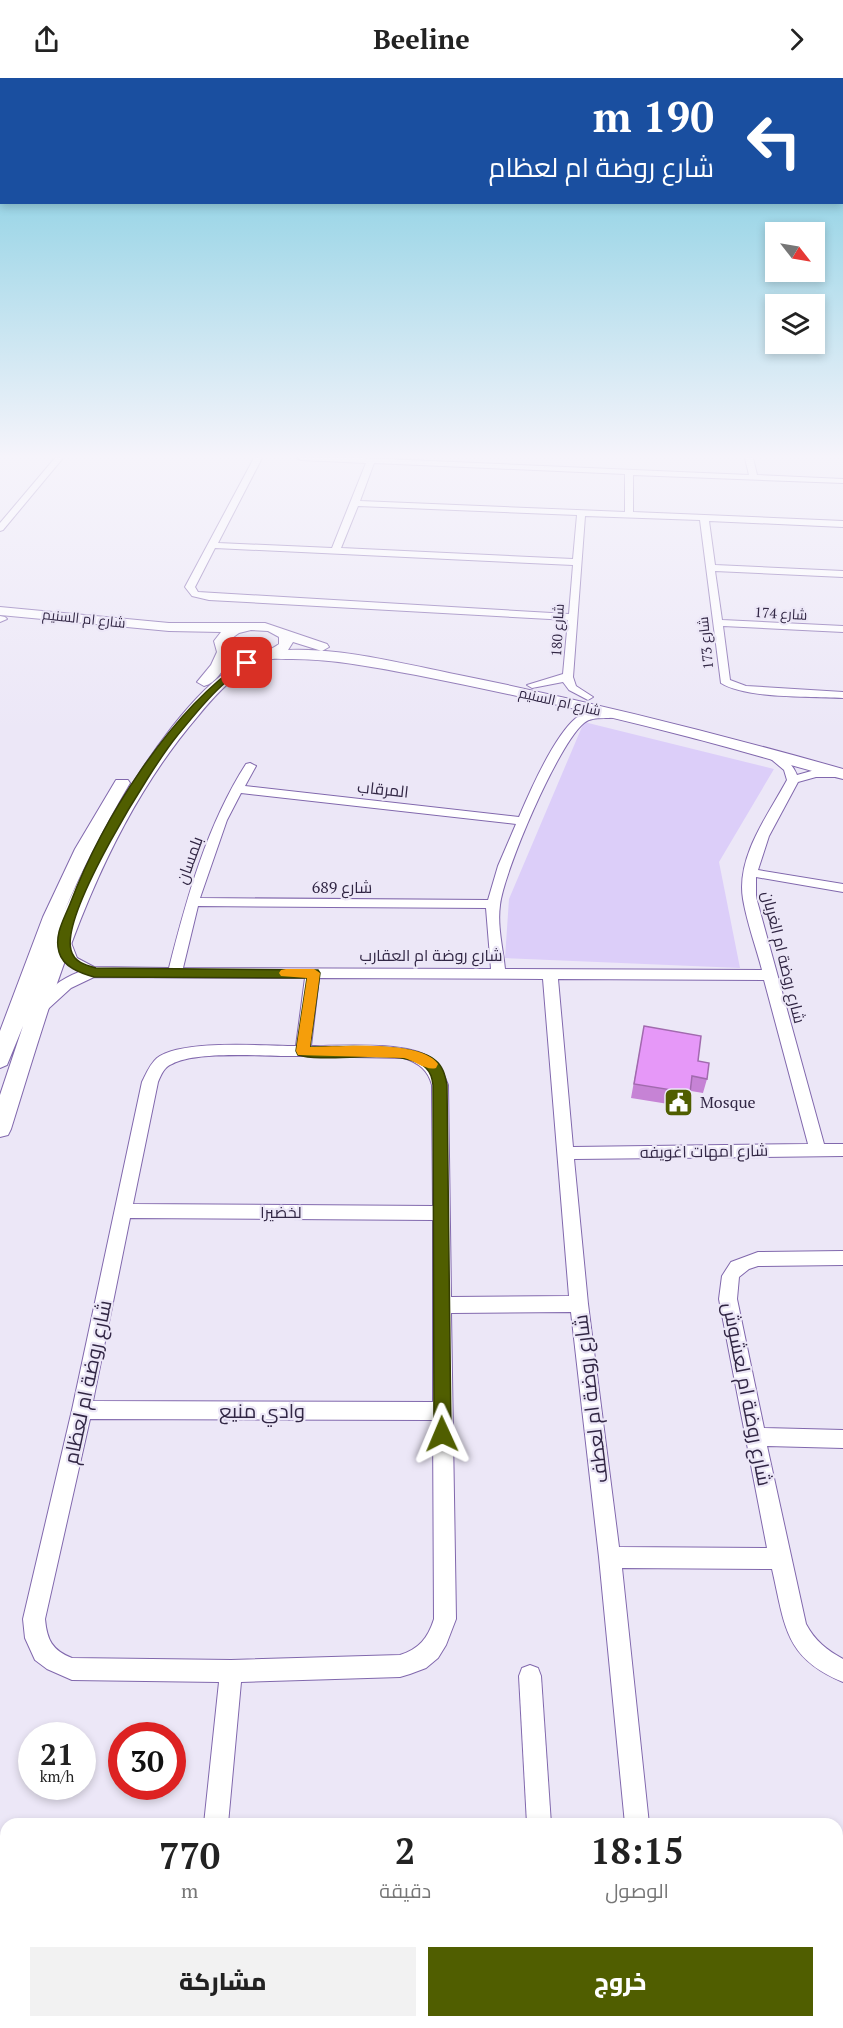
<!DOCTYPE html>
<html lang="ar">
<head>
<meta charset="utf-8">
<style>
	:root { --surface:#fff; --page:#f2f2f2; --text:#222; --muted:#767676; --accent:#505e00 }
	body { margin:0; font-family:"PT Serif",Cairo,serif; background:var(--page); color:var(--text); direction:rtl; height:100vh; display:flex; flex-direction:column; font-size:22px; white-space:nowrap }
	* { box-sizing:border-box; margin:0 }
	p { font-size:20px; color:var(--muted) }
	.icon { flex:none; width:33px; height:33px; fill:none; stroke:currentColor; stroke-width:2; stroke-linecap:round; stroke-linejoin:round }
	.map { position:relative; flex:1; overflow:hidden; direction:ltr }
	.sheet { position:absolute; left:0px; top:1740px; width:843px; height:210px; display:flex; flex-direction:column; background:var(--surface); border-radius:18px 18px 0 0; box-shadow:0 3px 9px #0003; direction:rtl }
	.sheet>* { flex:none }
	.banner { position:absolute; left:0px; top:0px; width:843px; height:126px; box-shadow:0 3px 9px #0003; direction:rtl; background:#1a4fa0; color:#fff; overflow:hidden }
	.needle { width:39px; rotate:121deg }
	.fabs { position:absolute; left:765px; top:144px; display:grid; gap:12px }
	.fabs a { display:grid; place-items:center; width:60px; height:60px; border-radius:0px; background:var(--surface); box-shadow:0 3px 9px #0003; font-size:30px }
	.speed { position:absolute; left:18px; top:1644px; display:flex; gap:12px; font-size:30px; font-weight:700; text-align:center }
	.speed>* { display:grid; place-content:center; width:78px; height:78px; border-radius:50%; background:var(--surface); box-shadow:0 3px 9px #0003; line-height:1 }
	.speed small { font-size:15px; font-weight:400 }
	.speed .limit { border:9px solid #d22; background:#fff; color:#111 }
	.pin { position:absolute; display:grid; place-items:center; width:51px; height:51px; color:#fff; margin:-26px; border-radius:12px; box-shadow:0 3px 9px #0006 }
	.me { position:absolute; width:66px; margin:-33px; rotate:359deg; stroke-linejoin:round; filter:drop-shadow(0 0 4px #0008) }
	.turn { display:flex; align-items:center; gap:21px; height:126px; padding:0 30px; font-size:27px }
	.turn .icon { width:78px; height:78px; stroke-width:2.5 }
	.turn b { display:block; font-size:42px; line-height:51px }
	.eta { display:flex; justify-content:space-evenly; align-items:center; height:102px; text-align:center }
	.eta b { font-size:36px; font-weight:800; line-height:42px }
	.action { display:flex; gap:12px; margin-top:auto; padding:12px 30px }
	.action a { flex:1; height:69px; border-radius:0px; background:var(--accent); color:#fff; font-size:24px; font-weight:800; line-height:69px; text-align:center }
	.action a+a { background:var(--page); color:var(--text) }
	header { display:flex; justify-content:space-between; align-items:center; height:78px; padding:0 30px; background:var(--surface); font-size:27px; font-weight:800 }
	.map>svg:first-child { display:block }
	.green { fill:#dccef9 }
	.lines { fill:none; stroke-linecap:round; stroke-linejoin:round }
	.street-casing { stroke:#8168ad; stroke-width:2 }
	.secondary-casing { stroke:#8168ad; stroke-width:2 }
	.street { fill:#fff; fill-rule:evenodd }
	.secondary { fill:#fff; fill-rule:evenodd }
	.wall { fill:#c683d5 }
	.building { fill:#e698f8; stroke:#a16aae; stroke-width:1.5 }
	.route { fill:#505e00; stroke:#343d00; stroke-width:1.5 }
	.slow { fill:#f59e0b }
	.labels { text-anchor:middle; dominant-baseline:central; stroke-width:4.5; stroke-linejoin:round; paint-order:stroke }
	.far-street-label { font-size:14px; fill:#312644; stroke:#ece7f7 }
	.street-label { font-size:16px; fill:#312644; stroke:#ece7f7 }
	.poi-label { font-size:16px; fill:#312644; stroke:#ece7f7; text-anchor:start }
	.near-street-label { font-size:20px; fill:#312644; stroke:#ece7f7 }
</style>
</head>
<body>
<header><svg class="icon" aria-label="forward" viewBox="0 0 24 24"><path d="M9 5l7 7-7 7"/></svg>Beeline<svg class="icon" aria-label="share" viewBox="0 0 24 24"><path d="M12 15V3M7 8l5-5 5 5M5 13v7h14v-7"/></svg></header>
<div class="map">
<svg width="843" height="1950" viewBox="0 0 843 1950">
	<rect width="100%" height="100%" fill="#ece7f7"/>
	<!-- green -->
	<polygon class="green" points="584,644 774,691 719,784 740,890 505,880 509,821"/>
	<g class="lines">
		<defs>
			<g id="street">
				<polygon points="55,380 63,380 3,452 0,453 0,445"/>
				<path d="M254 380H262L218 465 332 470 366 385 301 382 297 380H363L749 397 745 380H753L757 397 843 401V405L633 397V434L843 443V449L709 443 715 487 843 493V499L715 493 722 542 843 548V554L723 548 730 602 746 608 843 614V620C812 618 746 621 721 605L700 442 585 438 573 599 576 608 593 619 588 622 569 612 563 604 532 610 527 607 563 596 568 542 209 522 192 518 185 509ZM374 385 625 396V434L360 423ZM358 428 577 437 573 481 341 470ZM215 470 573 487 569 536 198 514 195 509Z"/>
				<polygon points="0,538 5,539 7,541 0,544"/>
				<path d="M608 633H617L622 636C612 644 595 636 584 645 558 666 504 793 500 827 497 848 503 870 505 891L762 892C756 869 747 845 743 821 736 779 768 737 787 702L784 692 765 676 767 674C779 672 793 686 797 697L815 692 843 693V699H816L798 704 769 758 758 792 843 806V814L756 799V819L824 1066H843V1078L574 1081 588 1226 619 1469 767 1470 719 1221 722 1198 731 1184 758 1174 843 1173V1187L758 1188 749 1191 739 1199 737 1221 764 1350 843 1352V1370L767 1368 806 1546C815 1563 827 1572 843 1581V1604C784 1580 785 1547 772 1491L622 1490 649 1746H625L599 1479 571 1234 451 1235 456 1541 446 1567 438 1580 426 1590 410 1596 400 1599 241 1604 228 1746H204L219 1604 72 1602 47 1591 35 1582 25 1560 23 1541 72 1332 142 1004C146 996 150 986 157 980 182 961 264 968 296 968L305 900 94 899 71 910 48 931 43 933 36 928C46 912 61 901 79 894L64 882 56 860 63 856 68 857 77 880 94 889 169 890C187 819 207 747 246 686L250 685 256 688 245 708 519 739C530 713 554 658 576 640 584 634 597 633 608 633ZM241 715 516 746 498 788 488 822 200 820 227 742ZM198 828 486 830 491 891 183 890ZM319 900 543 901 569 1218 451 1219 448 1007C444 997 440 986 431 980 407 963 342 968 311 968ZM558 901 764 902 808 1066 573 1069ZM303 978 404 980C419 985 428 992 432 1007L433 1128 133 1126 158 1004C161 997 164 989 172 986 199 972 270 979 303 978ZM130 1140 433 1142V1324L93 1323ZM90 1341 433 1342 434 1541C428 1560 419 1571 400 1577L231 1582 72 1580C52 1572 47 1562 45 1541Z"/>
				<polygon points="530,1587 538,1590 541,1598 551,1746 527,1746 519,1598 522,1590"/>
				<rect x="0" y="1790" width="6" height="24"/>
				<rect x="837" y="1794" width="6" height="24"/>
				<polygon points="808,1944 834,1944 836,1950 810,1950"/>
			</g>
			<path id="secondary" d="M0 529 169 545H265L327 566 329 569 322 573 293 564 288 572C345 570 403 586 459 597 588 623 716 655 843 691V701C791 688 740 672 689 659 598 635 507 615 416 597 373 589 329 580 286 581 280 581 273 580 269 582 240 589 216 616 198 638 97 756 56 906 11 1051L8 1057 0 1059V1017L23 948 7 987 0 990V953L43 839 75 771 116 702H128L130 705C105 747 83 789 64 834 94 768 127 707 172 649 192 624 214 599 242 584L229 580C224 591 216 605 204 608L197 604 211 587 217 574 214 563 221 554 169 553 0 537ZM251 552 268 553 279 559V566C264 577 245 579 229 569L228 563 239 555Z"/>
		</defs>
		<!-- street casing -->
		<use href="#street" class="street-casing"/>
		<!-- secondary casing -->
		<use href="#secondary" class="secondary-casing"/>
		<!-- street -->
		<use href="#street" class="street"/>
		<!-- secondary -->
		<use href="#secondary" class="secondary"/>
	</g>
	<!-- wall -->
	<polygon class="wall" points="644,948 698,983 707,1001 703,1015 691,1013 687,1029 631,1020"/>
	<!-- building -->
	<polygon class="building" points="644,948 701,958 698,983 709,985 707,1001 692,998 690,1015 634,1006"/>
	<!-- sky -->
	<linearGradient id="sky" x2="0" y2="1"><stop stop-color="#6fc7dd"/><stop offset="0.58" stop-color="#f6f4fb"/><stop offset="1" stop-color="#f6f4fb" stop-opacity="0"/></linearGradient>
	<rect width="843" height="653" fill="url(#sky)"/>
	<!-- route -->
	<path class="route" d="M244 583 252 585C245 593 234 597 226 604 208 619 192 640 177 658 151 690 61 835 71 872 74 884 85 887 96 890L318 892 320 895 310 969C338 969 415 964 435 982 443 988 445 997 447 1007L451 1356 449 1362 442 1364 436 1362 434 1356 433 1007C432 1000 431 995 426 990 405 968 328 986 298 977L296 973 307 900 94 899C80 895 63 889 59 874 54 857 64 841 70 826 102 742 169 634 244 583Z"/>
	<!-- slow -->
	<path class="slow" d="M286 891H314L320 895 310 969C339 969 421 961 438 986L436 990C426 993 414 982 404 980L298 977 296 973 307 900 281 898 279 895 281 892Z"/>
	<!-- icons -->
	<defs>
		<symbol id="civic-square" viewBox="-11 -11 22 22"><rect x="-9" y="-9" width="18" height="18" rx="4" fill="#505e00" stroke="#ece7f7"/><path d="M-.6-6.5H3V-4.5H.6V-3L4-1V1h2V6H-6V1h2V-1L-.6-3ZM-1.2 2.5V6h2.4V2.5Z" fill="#fff"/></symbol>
	</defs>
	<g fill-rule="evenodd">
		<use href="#civic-square" x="662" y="1008" width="33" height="33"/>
	</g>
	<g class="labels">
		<!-- far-street labels -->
		<g class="far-street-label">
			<text transform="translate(781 535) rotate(3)">شارع 174</text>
			<text transform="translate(84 540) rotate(6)">شارع ام السنيم</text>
			<text transform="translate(557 552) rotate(-87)">شارع 180</text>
			<text transform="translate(705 565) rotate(-96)">شارع 173</text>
			<text transform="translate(560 623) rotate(13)">شارع ام السنيم</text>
		</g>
		<!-- street labels -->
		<g class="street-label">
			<text transform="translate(383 711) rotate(6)">المرقاب</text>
			<text transform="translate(189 782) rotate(-70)">بلمسان</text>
			<text x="342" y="809">شارع 689</text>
			<text x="431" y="877">شارع روضة ام العقارب</text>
			<text transform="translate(784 879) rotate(76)">شارع روضة ام الغربان</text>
			<text transform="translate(704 1073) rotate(-1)">شارع امهات اغويفه</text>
			<text x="281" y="1134">لخضيرا</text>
		</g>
		<!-- poi labels -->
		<g class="poi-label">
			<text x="700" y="1024">Mosque</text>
		</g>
		<!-- near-street labels -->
		<g class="near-street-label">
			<text transform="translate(87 1304) rotate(-78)">شارع روضة ام لعظام</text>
			<text transform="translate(748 1316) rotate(79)">شارع روضة ام لعشوش</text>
			<text transform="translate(590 1321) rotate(-97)">شارع روضة ام لعطف</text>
			<text x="262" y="1332">وادي منيع</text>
		</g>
	</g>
</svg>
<div class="fabs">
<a><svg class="needle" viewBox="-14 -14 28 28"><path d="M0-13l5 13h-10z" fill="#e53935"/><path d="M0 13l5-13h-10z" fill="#767676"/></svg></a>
<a><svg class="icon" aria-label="layers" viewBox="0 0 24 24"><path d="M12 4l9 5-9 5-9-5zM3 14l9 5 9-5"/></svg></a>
</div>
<div class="speed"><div>21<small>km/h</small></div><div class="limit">30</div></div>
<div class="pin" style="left:247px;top:585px;background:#d93025"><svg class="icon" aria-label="arrive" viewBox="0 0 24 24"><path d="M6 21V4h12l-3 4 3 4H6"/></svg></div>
<svg class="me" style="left:442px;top:1356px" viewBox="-20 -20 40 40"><path d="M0-17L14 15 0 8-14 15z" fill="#505e00" stroke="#fff" stroke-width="4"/></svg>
<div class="banner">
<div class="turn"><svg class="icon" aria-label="left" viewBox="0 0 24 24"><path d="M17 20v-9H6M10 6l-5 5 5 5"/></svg><div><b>190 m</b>شارع روضة ام لعظام</div></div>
</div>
<section class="sheet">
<div class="eta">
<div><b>18:15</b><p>الوصول</p></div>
<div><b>2</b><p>دقيقة</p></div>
<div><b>770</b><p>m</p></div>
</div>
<div class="action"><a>خروج</a><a>مشاركة</a></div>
</section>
</div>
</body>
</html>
